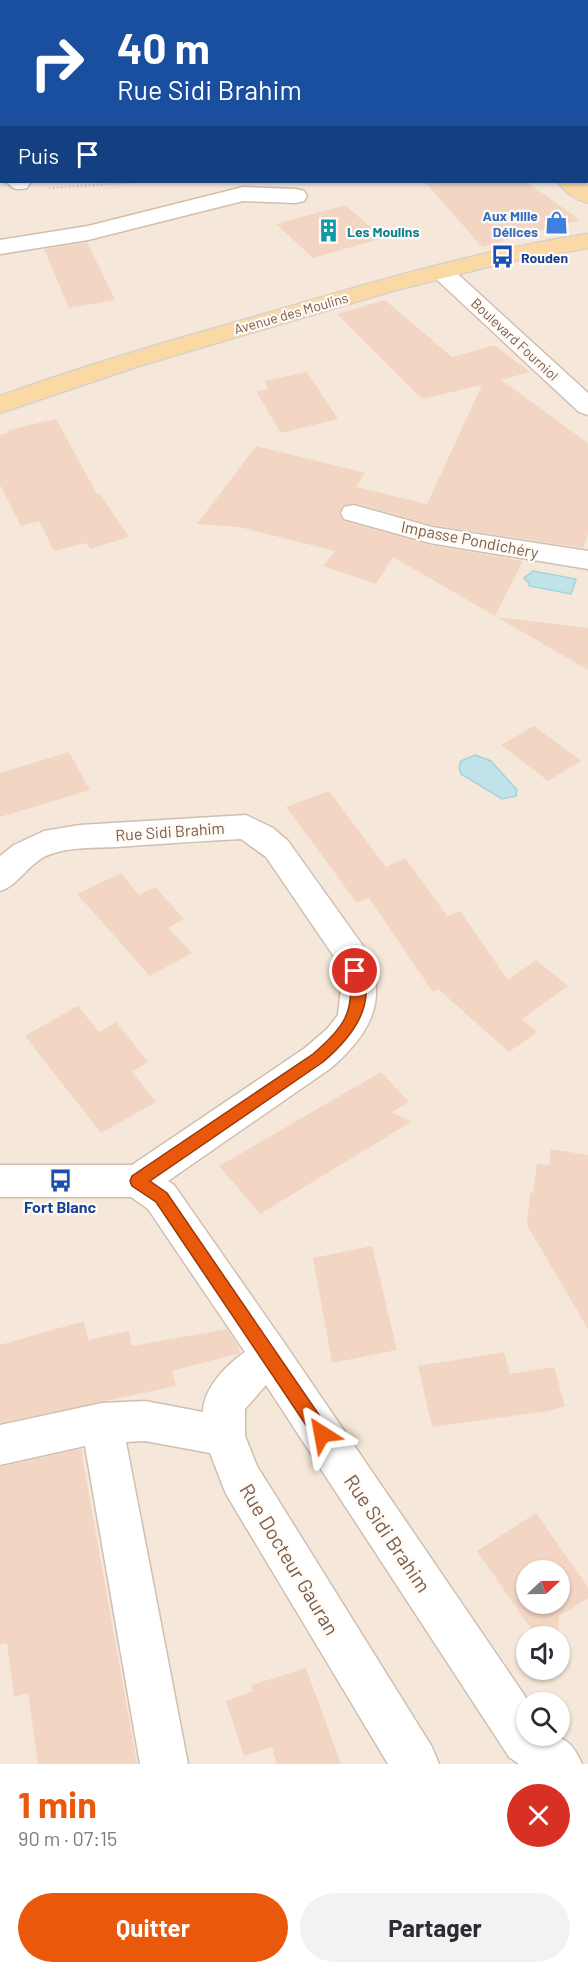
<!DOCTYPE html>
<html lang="fr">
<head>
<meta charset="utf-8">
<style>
	:root { --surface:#fff; --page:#f2f2f3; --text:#2b2b33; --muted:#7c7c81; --accent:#ea580c }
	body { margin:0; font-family:Barlow,sans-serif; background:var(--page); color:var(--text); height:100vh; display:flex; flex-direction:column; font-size:22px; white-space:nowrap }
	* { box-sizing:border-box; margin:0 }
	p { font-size:20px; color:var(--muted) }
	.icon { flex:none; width:33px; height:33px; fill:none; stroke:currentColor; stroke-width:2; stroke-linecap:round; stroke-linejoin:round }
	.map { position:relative; height:1764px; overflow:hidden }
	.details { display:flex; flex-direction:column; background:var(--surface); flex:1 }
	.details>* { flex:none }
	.banner { position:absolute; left:0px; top:0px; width:588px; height:183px; box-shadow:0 2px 4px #0004; background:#1a4fa0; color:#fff; overflow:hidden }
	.needle { width:39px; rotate:68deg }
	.tools { position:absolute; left:516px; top:1560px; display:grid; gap:12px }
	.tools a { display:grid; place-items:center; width:54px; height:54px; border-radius:50%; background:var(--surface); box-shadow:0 2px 4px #0004; font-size:30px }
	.pin { position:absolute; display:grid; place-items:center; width:51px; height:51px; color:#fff; margin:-26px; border:3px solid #fff; border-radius:50%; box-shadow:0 2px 6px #0007 }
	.me { position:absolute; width:66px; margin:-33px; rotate:326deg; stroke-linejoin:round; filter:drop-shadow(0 0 4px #0008) }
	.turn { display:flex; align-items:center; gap:21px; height:126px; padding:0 18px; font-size:27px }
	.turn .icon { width:78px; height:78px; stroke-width:2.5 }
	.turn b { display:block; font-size:42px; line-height:51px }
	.then { display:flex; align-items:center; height:57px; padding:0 18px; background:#0003; gap:12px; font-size:22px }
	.round { display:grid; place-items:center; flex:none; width:63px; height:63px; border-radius:32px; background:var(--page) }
	.summary { display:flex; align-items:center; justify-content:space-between; height:102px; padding:0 18px }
	h1 { font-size:36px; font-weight:700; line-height:45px; color:var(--accent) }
	.action { display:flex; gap:12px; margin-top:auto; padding:12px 18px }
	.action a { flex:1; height:69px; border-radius:36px; background:var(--accent); color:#fff; font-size:24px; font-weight:700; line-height:69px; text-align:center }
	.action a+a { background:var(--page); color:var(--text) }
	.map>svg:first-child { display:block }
	.residential { fill:#f5e8da; fill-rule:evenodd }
	.water { fill:#bfe3e8; stroke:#a5d3da; stroke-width:1.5 }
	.building { fill:#f3d5c3; fill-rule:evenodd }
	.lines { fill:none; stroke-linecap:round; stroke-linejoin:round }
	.minor-casing { stroke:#d1beb0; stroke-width:3 }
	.major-casing { stroke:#dad1cd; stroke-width:3 }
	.path { stroke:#d9b8a5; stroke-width:2; stroke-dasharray:1 3; stroke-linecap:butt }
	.minor { fill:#fff; fill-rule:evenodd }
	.major { fill:#fbd9a5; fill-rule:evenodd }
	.route { fill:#ea580c; stroke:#983908; stroke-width:1.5 }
	.labels { text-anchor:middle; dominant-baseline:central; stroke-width:4.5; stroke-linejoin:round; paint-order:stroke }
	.far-shop-label { font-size:14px; font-weight:bold; fill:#366cbe; stroke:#fffaf3; text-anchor:end }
	.far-culture-label { font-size:14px; font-weight:bold; fill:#0d838f; stroke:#fffaf3; text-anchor:start }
	.far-transit-label { font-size:14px; font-weight:bold; fill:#164399; stroke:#fffaf3; text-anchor:start }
	.far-street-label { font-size:14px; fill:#7a5c4d; stroke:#fffaf3 }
	.street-label { font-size:16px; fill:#7a5c4d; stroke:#fffaf3 }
	.transit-label { font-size:16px; font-weight:bold; fill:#164399; stroke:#fffaf3 }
	.near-street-label { font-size:20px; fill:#7a5c4d; stroke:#fffaf3 }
</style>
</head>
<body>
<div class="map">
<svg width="588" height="1764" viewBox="0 0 588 1764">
	<rect width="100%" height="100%" fill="#fdf6ec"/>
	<!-- residential -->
	<path class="residential" d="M0 0H588V1764H0ZM2 2H586V182H2ZM526 1570H560V1604H526ZM526 1636H560V1670H526ZM526 1702H560V1736H526Z"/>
	<!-- water -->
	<g class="water">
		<polygon points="533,571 576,579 571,594 529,586 529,583 524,578"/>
		<polygon points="475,755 491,761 517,790 516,796 502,799 461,774 459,768 461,761"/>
	</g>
	<!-- building -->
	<g class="building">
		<polygon points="425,182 527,182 580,220 482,247"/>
		<polygon points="345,205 383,238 313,258 276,224"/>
		<polygon points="87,242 115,300 69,308 44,249"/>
		<polygon points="385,300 452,357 494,345 530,372 501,380 588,443 588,534 583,548 432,525 355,503 342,506 339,514 343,521 430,545 523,561 495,616 393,557 376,584 323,566 335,551 239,527 197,524 256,446 365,473 356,487 427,504 482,385 422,399 337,314"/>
		<polygon points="307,372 338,419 281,433 256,391 269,389 264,381"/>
		<polygon points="56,419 97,494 100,494 129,537 90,549 86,543 54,551 39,521 21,526 0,485 0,435 9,433 8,430"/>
		<polygon points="497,617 588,628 588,670"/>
		<polygon points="534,726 550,738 581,761 548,781 501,745"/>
		<polygon points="69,752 90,790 0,817 0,773"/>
		<polygon points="329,791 386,867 405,858 447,916 460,911 508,980 536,960 568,986 522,1019 537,1032 509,1052 438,989 433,992 369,898 357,903 286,807"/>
		<polygon points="121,873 139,895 155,887 184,919 168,928 192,953 150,976 77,894"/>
		<polygon points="78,1006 99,1032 116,1022 148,1062 132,1072 156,1102 101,1133 25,1036"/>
		<polygon points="381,1072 409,1102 392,1112 411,1122 260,1214 219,1166"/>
		<polygon points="551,1149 588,1155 588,1329 527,1225 530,1193 533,1192 537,1164 549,1165"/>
		<polygon points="372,1246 397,1350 332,1363 313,1258"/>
		<polygon points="84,1321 88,1340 129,1331 132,1346 227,1329 238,1346 240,1353 172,1371 176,1386 0,1423 0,1345"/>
		<polygon points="504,1352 510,1374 554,1367 565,1406 549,1411 432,1427 418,1366"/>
		<polygon points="81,1449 137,1764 38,1764 28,1693 14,1697 7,1643 0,1644 0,1467"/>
		<path d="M536 1513 588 1587V1598L559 1616 558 1636H536L477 1551ZM526 1570H560V1604H526Z"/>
		<polygon points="306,1668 341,1764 277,1764 272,1747 244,1756 226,1701 253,1691 252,1685"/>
	</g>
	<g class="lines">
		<defs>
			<g id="minor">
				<polygon points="8,0 33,0 7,2"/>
				<polygon points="61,0 80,0 60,2"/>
				<polygon points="96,0 115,0 95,2"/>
				<polygon points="201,0 224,0 225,2 202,2"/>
				<polygon points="500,0 519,0 520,2 501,2"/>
				<polygon points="2,44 2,56 0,57 0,45"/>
				<rect x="586" y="65" width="2" height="12"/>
				<polygon points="0,84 2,84 0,99"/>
				<rect x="0" y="157" width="2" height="13"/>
				<path d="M7 182H29L30 183 27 188C18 190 13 190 7 182Z"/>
				<polygon points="243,187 296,189 304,191 307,196 304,201 296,203 243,201 88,240 0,254 0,240 88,226"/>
				<polygon points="442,265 450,267 588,393 588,415 579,412 434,277 431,272 434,267"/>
				<polygon points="354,505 432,527 588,551 588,569 430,543 344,519 341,513 344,507"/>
				<path d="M246 815 273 828 288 841 363 946C391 998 371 1033 331 1068L168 1181 174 1185 285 1344 529 1702H526V1736C557 1736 569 1733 582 1764H519L509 1757 266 1385 245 1409V1436L257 1466 432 1747 439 1764H388L226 1494 210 1453 145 1441 126 1442 188 1764H140L85 1446 0 1465V1425L102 1403 145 1401 203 1412C203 1389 226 1365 245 1352L148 1209 131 1197H0V1165H132L305 1048 327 1029 338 1015 341 987 335 958 266 857 241 839C199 841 158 844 116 847 95 848 71 847 51 854 29 861 20 885 0 891V856L14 845 44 831 80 825Z"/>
			</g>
			<g id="major">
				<polygon points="293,0 313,0 314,2 294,2"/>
				<path d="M558 182H581L588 186V203C577 200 563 191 558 182Z"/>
				<path d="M588 234V248L507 262 396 290 142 365 0 413V396C86 365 173 340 261 315 369 283 476 251 588 234Z"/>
			</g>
		</defs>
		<!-- minor casing -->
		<use href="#minor" class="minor-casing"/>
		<!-- major casing -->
		<use href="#major" class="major-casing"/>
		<!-- path -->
		<polyline class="path" points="49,188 138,182"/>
		<!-- minor -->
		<use href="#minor" class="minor"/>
		<!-- major -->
		<use href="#major" class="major"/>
	</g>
	<!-- route -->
	<path class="route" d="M355 966 360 967C379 1005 350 1039 323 1062L150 1181 167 1193 328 1428 331 1434 328 1440 322 1442 316 1440 156 1202 132 1186 130 1181 132 1176 313 1054C342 1029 357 1012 348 971L350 967Z"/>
	<!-- icons -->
	<defs>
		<symbol id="shop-bare" viewBox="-9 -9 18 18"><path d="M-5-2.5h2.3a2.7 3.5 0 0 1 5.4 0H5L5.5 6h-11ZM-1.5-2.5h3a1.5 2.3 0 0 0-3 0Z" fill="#3f7fe0" stroke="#fffaf3" stroke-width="2.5" paint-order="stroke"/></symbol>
		<symbol id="building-bare" viewBox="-9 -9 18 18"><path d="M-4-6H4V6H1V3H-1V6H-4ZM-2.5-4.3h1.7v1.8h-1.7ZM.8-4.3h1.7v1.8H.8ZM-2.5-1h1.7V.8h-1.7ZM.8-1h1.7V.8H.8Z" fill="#0f9aa8" stroke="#fffaf3" stroke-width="2.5" paint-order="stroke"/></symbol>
		<symbol id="bus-bare" viewBox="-9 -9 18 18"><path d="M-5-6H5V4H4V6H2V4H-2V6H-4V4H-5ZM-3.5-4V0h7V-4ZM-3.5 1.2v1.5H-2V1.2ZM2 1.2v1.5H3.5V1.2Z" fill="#1a4fb4" stroke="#fffaf3" stroke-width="2.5" paint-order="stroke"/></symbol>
	</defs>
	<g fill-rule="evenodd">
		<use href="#shop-bare" x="540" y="206" width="33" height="33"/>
		<use href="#building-bare" x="312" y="214" width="33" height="33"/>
		<use href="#bus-bare" x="486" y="240" width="33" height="33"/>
		<use href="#bus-bare" x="44" y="1164" width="33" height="33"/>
	</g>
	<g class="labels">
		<!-- far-shop labels -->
		<g class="far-shop-label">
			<text x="538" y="215">Aux Mille<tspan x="538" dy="16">Délices</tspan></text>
		</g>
		<!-- far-culture labels -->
		<g class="far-culture-label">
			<text x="347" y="231">Les Moulins</text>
		</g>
		<!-- far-transit labels -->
		<g class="far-transit-label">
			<text x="521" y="257">Rouden</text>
		</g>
		<!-- far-street labels -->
		<g class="far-street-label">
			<text transform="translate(291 313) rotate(-16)">Avenue des Moulins</text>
			<text transform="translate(515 339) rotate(43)">Boulevard Fourniol</text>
		</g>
		<!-- street labels -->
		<g class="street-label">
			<text transform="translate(470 539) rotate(11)">Impasse Pondichéry</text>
			<text transform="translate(170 831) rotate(-4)">Rue Sidi Brahim</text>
		</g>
		<!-- transit labels -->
		<g class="transit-label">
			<text x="60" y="1206">Fort Blanc</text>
		</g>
		<!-- near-street labels -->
		<g class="near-street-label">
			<text transform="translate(388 1533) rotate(56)">Rue Sidi Brahim</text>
			<text transform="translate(290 1559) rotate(59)">Rue Docteur Gauran</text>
		</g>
	</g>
</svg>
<div class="tools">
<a><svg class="needle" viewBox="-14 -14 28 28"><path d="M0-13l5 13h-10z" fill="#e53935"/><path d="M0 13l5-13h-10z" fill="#7c7c81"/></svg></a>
<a><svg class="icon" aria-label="sound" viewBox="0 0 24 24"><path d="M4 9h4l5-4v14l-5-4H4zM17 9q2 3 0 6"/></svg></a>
<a><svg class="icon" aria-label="search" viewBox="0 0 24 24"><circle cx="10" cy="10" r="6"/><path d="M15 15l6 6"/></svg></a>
</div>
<div class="pin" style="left:355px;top:971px;background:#d93025"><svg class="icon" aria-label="arrive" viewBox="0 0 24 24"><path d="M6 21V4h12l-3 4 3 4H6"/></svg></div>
<svg class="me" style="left:322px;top:1434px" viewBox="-20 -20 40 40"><path d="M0-17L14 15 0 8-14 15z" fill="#ea580c" stroke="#fff" stroke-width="4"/></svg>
<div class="banner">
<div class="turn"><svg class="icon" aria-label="right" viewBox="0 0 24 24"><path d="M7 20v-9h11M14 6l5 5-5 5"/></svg><div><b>40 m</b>Rue Sidi Brahim</div></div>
<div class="then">Puis<svg class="icon" aria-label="arrive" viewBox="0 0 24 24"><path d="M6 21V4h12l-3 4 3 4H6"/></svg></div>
</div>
</div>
<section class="details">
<div class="summary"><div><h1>1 min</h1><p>90 m · 07:15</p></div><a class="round" style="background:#d93025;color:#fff"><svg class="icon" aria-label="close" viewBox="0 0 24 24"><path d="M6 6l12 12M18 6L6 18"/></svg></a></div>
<div class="action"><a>Quitter</a><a>Partager</a></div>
</section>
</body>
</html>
